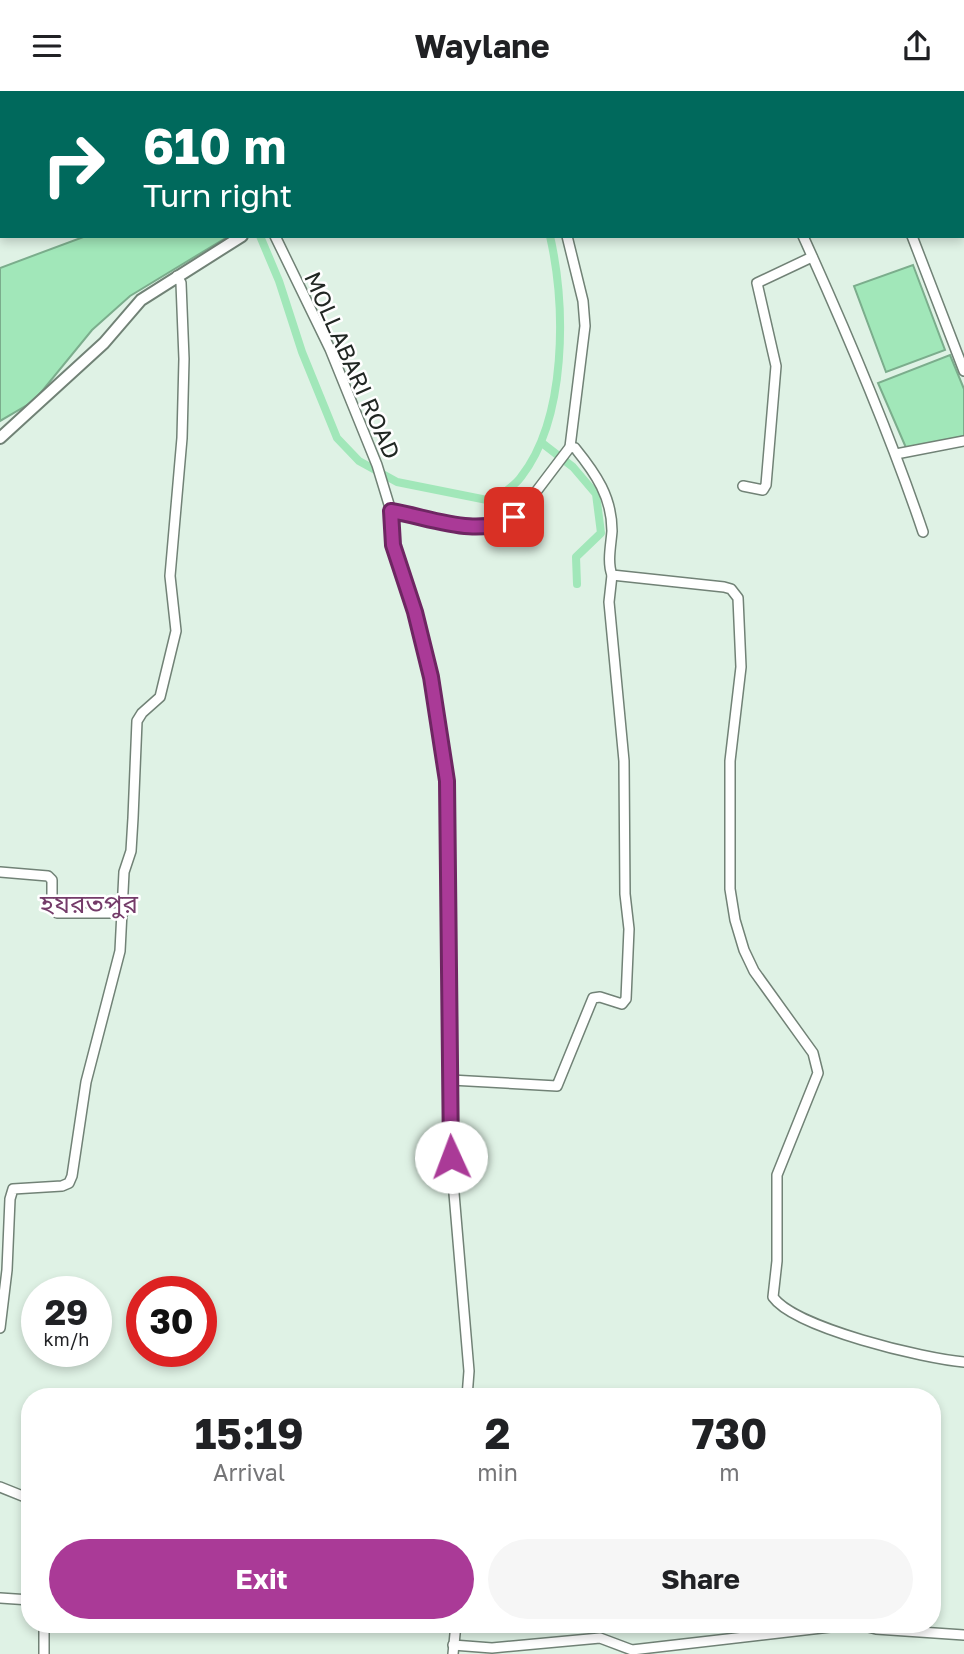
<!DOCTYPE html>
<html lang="en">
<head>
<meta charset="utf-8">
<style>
	:root { --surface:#fff; --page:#f6f6f6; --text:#202124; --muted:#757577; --accent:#aa3a97 }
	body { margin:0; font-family:"Golos Text","Noto Sans Bengali",sans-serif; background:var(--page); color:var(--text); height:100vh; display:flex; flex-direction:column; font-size:26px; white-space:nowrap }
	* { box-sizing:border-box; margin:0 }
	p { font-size:23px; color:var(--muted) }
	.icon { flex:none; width:38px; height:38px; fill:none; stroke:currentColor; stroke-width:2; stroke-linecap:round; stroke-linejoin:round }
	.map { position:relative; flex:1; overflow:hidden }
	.panel { position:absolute; left:21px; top:1297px; width:920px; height:245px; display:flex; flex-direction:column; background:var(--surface); border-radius:28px; box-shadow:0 4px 10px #0003 }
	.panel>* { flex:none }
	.top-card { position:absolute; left:0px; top:0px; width:964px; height:147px; box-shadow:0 4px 10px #0003; background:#00695c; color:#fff; overflow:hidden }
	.speed { position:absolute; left:21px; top:1185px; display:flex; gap:14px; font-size:35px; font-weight:700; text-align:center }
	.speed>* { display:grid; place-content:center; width:91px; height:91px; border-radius:50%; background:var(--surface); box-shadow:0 4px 10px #0003; line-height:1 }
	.speed small { font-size:18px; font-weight:400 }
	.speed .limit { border:10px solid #d22; background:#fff; color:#111 }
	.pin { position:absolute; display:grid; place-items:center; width:60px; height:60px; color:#fff; margin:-30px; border-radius:14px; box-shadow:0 4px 10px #0006 }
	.me { position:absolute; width:77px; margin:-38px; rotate:358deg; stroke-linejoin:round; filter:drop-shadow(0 0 5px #0008) }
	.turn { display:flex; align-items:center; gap:24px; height:147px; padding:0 28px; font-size:32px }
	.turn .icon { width:91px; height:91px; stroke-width:2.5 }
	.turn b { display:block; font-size:49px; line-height:60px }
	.eta { display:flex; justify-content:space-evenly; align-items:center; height:119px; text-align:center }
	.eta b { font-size:42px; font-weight:700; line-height:49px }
	.cta { display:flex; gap:14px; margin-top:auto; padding:14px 28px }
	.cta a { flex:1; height:80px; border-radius:42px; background:var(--accent); color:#fff; font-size:28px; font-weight:700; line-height:80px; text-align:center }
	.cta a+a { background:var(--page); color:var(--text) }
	header { display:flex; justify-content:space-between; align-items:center; height:91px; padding:0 28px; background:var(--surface); font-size:32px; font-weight:700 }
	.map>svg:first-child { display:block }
	.water { fill:#a1e7b9; stroke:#7bad8c; stroke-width:2 }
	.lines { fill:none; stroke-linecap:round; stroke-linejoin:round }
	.canal { stroke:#a1e7b9; stroke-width:8 }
	.minor-casing { stroke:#718276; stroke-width:12 }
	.tertiary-casing { stroke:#718276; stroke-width:14 }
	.minor { stroke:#fff; stroke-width:9 }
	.tertiary { stroke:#fff; stroke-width:10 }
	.route-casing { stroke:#6e2662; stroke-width:18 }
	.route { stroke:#aa3a97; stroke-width:12 }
	.labels { text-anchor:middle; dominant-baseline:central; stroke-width:5; stroke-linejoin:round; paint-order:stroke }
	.street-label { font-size:23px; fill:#212723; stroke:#fff }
	.quarter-label { font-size:26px; fill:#743b69; stroke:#fff }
</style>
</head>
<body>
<header><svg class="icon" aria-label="menu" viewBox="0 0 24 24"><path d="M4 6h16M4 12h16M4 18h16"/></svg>Waylane<svg class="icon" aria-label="share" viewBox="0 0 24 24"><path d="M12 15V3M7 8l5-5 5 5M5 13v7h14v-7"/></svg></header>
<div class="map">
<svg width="964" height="1563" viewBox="0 0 964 1563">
	<rect width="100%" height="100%" fill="#dff2e5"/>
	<!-- water -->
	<g class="water">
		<polygon points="86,145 229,145 130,205 92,239 34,310 0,330 0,177"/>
		<polygon points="913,174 945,259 886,281 854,195"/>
		<polygon points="950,264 964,298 964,345 907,359 878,292"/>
	</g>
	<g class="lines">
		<!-- canal -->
		<g class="canal">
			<polyline points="548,2 548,0"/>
			<path d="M260 145 279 190 302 261 337 347 359 370 397 391 492 410C501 403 514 396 521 386 567 327 566 216 550 145"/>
			<polyline points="542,352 573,376 596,403 601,442 576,466 577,493"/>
		</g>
		<defs>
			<g id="minor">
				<polyline points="69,0 72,2"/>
				<polyline points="225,0 228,2"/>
				<polyline points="741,0 742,2"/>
				<polyline points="848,0 849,2"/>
				<polyline points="202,2 207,0"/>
				<polyline points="0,110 2,110"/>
				<polyline points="275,145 330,258 377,374 391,420 393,454 423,546 436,611 447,690 449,730 449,1043 469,1280 467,1306"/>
				<path d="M803 145C847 242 889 340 923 441"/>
				<polyline points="912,145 964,280"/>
				<path d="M570 356 575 357C596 383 612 406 612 440 611 454 607 471 612 484L724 496 731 498 738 507 741 576 730 670V798L735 829 744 859 754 880 813 962 818 982 777 1084V1170L773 1206C795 1237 925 1268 964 1271"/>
				<polyline points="896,363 964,350"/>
				<polyline points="743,395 763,399 766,394 776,275 757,192 812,166"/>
				<polyline points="391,420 471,436 503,433 523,418 570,356 585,235 583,210 567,145"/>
				<polyline points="0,781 48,785 52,789 52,816 57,822 123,822"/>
				<polyline points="451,989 557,995 593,907 600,906 622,913 626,908 629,838 625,803 624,670 609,511 612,484"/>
				<polyline points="0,1237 7,1179 10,1108 13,1098 62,1095 69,1092 72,1085 86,991 120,860 124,781 131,760 133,727 137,630 142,622 160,606 176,540 170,485 182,347 184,268 181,192 177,185"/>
				<polyline points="0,1396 30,1408"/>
				<polyline points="0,1507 30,1509"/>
				<polyline points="44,1533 44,1563"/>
				<polyline points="453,1554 492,1557 600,1547 632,1559 856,1533 876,1538 964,1544"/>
				<polyline points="453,1563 456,1533"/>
			</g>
			<g id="tertiary">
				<polyline points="569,2 569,0"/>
				<polyline points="0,347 104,252 141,209 242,145"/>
			</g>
		</defs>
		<!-- minor casing -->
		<use href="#minor" class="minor-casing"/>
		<!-- tertiary casing -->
		<use href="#tertiary" class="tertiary-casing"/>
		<!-- minor -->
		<use href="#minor" class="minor"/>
		<!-- tertiary -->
		<use href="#tertiary" class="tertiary"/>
	</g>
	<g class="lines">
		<defs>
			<path id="route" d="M451 1066 447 690 431 586 415 521 393 454 391 420C429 426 478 448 514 426"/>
		</defs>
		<!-- route casing -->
		<use href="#route" class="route-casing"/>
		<!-- route -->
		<use href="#route" class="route"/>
	</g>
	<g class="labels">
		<!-- street labels -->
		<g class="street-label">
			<text transform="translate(353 274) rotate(66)">MOLLABARI ROAD</text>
		</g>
		<!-- quarter labels -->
		<g class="quarter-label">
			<text x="89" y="812">হযরতপুর</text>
		</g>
	</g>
</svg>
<div class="speed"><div>29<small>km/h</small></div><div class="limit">30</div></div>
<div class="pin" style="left:514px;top:426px;background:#d93025"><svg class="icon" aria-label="arrive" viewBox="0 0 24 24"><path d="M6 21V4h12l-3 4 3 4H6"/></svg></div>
<svg class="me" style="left:451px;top:1066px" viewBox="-20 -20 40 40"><circle r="19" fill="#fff"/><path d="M0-13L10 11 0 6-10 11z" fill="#aa3a97"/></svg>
<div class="top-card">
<div class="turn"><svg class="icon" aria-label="right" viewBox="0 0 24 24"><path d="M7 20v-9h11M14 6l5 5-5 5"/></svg><div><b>610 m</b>Turn right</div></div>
</div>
<section class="panel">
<div class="eta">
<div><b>15:19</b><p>Arrival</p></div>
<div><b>2</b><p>min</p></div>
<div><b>730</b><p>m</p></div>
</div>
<div class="cta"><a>Exit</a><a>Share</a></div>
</section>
</div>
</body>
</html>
